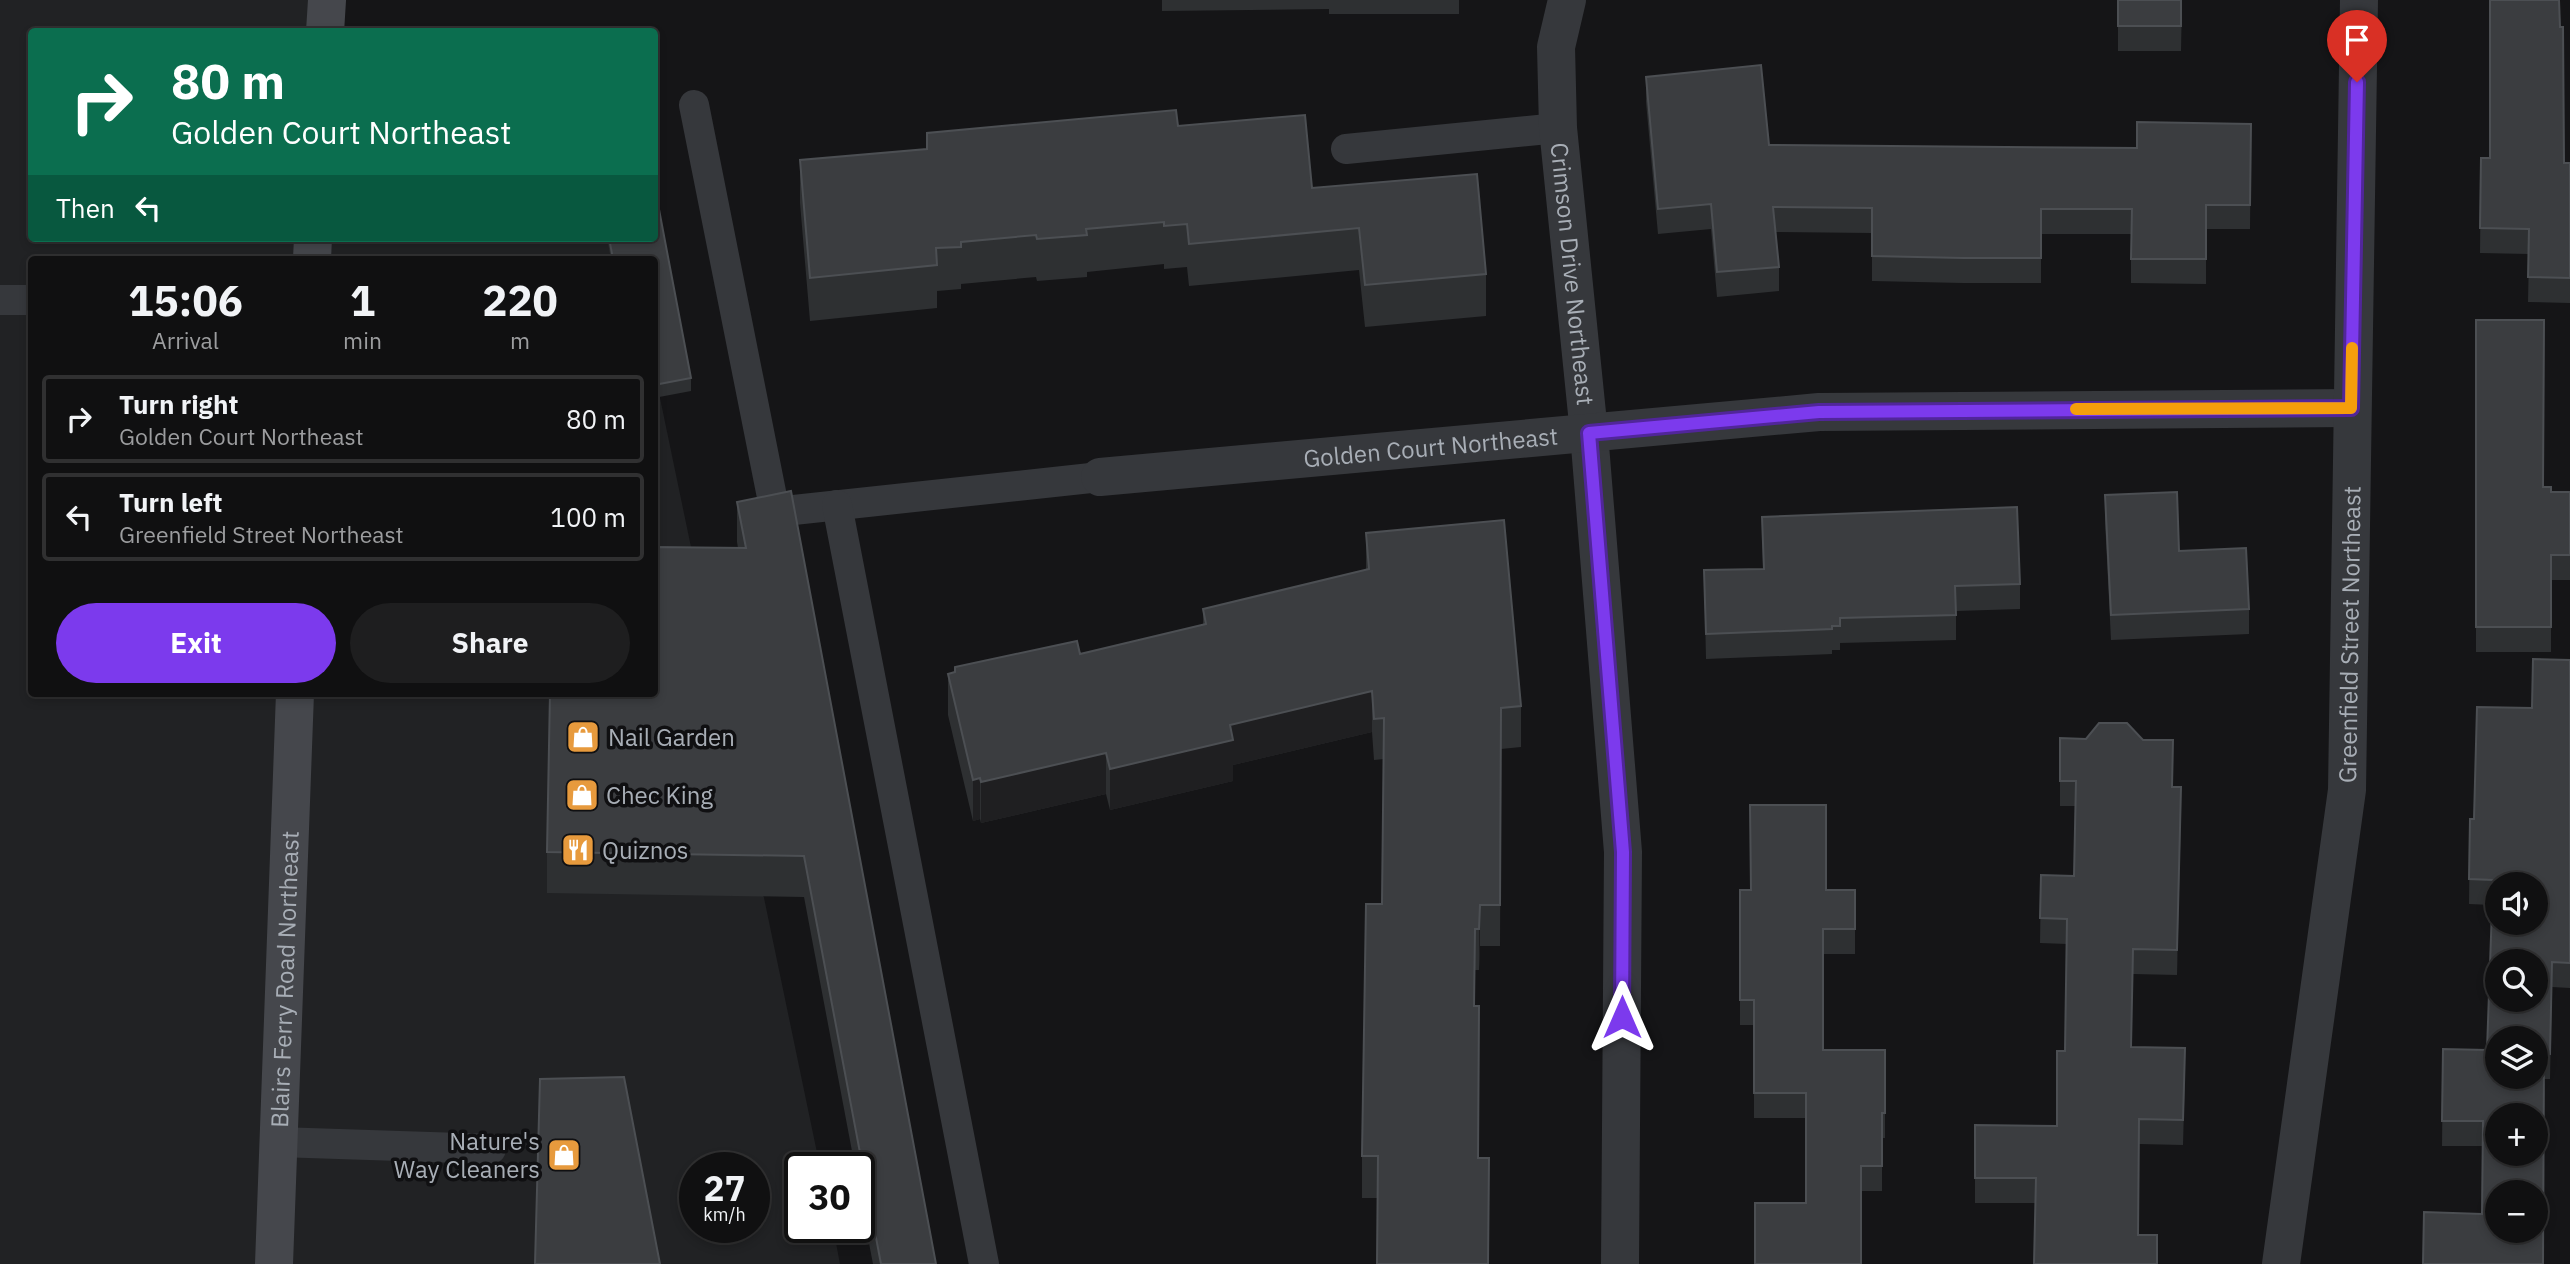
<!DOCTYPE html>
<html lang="en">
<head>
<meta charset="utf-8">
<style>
	:root { --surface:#101011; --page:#1e1e1f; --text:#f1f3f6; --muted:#9c9d9f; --line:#303031; --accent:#7c3aed }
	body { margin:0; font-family:"IBM Plex Sans",sans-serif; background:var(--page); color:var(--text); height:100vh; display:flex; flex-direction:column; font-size:26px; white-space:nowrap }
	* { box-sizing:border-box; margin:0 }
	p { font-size:23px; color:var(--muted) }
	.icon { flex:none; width:38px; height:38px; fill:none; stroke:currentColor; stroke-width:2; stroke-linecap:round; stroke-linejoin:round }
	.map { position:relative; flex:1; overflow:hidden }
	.details { position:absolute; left:28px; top:256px; width:630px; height:441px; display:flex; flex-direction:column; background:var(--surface); border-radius:7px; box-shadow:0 4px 10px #0003,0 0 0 2px var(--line) }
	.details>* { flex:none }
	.top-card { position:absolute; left:28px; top:28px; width:630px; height:214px; border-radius:7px; box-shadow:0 4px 10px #0003,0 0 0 2px var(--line); background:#0b6e4f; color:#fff; overflow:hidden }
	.fabs { position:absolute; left:2485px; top:872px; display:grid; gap:14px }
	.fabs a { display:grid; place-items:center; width:63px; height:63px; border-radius:50%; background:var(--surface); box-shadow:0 4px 10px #0003,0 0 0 2px var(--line); font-size:35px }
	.speed { position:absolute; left:679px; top:1152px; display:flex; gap:14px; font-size:35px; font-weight:700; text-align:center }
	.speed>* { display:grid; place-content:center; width:91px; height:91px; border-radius:50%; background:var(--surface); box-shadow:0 4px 10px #0003,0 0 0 2px var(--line); line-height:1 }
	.speed small { font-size:18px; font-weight:400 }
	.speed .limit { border:4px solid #111; border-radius:10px; background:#fff; color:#111 }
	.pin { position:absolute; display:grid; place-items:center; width:60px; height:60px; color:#fff; margin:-72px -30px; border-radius:50% 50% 50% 0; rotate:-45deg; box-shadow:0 0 7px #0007 }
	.pin .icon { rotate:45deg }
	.me { position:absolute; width:77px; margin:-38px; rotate:0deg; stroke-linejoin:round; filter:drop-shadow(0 0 5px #0008) }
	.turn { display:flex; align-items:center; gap:24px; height:147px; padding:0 28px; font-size:32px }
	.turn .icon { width:91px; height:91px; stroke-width:2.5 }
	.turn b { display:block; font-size:49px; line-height:60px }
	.then { display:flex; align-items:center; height:66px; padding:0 28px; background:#0003; gap:14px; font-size:26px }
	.eta { display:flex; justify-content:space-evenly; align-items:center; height:119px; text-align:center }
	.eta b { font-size:42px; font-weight:700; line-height:49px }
	.action { display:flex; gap:14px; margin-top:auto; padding:14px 28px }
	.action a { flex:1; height:80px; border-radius:42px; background:var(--accent); color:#fff; font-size:28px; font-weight:700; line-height:80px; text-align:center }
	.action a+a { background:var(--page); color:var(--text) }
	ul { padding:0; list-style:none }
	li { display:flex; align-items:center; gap:21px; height:88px; margin:0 14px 10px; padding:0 14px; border:4px solid var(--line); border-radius:7px }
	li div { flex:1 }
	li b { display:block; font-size:26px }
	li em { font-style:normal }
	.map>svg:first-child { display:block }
	.built { fill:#212224; fill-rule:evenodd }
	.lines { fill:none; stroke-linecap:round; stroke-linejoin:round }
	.lane { stroke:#36383c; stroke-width:30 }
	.street { stroke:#36383c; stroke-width:38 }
	.secondary { stroke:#45474c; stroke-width:38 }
	.wall { fill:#2e3032 }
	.shaded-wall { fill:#1f1f21 }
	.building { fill:#3b3d40; stroke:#4c4f53; stroke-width:2; fill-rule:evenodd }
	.route-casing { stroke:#51269a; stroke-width:18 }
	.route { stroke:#7c3aed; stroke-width:12 }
	.slow { stroke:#f59e0b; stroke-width:12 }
	.labels { text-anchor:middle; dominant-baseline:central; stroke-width:7; stroke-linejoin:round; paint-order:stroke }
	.street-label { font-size:24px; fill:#a8aeb6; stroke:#101012 }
	.poi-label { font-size:24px; fill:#a8aeb6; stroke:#101012; text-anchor:start }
</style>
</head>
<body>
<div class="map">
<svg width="2570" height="1264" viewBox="0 0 2570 1264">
	<rect width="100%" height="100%" fill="#151517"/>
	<!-- built -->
	<path class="built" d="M0 0H327L325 31 32 32V238H626L630 259H32V693H654L655 374 820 1167H800V1227H833L840 1264H0ZM695 1167H754V1227H695Z"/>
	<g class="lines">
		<!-- lane -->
		<g class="lane">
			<polyline points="694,105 775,512 1100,477"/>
			<polyline points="1346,149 1558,128"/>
			<polyline points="0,300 32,300"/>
			<polyline points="837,505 984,1264"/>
			<polyline points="278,1142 491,1149"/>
		</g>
		<!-- street -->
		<g class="street">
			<path id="s1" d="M1567 0 1556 47 1558 128 1589 433 1623 852 1620 1264"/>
			<path id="s2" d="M1100 477 1819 412 2351 408"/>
			<path id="s3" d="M2281 1264 2347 790 2359 0"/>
		</g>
		<!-- secondary -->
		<g class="secondary">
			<polyline points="325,32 327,0"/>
			<polyline points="312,259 313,238"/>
			<path id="s4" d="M274 1264 295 693"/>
		</g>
	</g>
	<!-- wall -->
	<g class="wall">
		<polygon points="1162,0 1459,0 1459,14 1329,14 1329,9 1162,11"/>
		<polygon points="2118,0 2182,0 2181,51 2118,51"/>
		<polygon points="1646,77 1769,145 2137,148 2251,124 2250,229 2206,229 2206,284 2131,283 2131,234 2041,234 2041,283 1963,283 1872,281 1872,233 1776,232 1779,267 1779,291 1717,297 1711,229 1658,234 1646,102"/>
		<polygon points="1178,126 1312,188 1486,274 1486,316 1365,327 1359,270 1189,286 1187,267 1164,269 1164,264 1087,272 1087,277 1037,281 1036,277 961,284 961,289 937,291 937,308 810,321 800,203 800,160 927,149 927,133"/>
		<polygon points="2481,158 2570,163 2570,303 2528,302 2529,254 2480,253"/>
		<polygon points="607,238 654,238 691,378 691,391 654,398 654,259 611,259"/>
		<polygon points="2476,320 2543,487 2551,492 2570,492 2570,580 2551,580 2551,652 2476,652"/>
		<polygon points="2105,495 2179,551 2249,609 2249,634 2111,640 2105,520"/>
		<polygon points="737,502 936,1264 873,1264 859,1191 859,1167 855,1167 804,897 547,893 547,852 738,548 737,542"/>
		<polygon points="1762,517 2020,584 2020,609 1956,611 1956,640 1840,643 1840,650 1832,650 1832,654 1706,659 1704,570 1763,569"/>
		<polygon points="1366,533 1521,706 1521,747 1501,749 1500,946 1480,946 1479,970 1475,970 1378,1198 1362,1198 1362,1156 1382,904 1384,759 1374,760 1372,732 1233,765 1233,781 1110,810 1106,794 981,823 980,819 973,821 948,715 948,674 955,672 955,667 1080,654 1203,625 1203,609 1366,570"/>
		<polygon points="2570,660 2570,988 2552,987 2550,1079 2544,1079 2482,1214 2483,1146 2442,1146 2443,1049 2487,1050 2492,905 2469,904 2470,819 2474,819 2532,708"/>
		<polygon points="2060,738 2086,739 2173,787 2181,812 2177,975 2133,974 2131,1047 2185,1073 2183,1145 2139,1144 2138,1235 2157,1264 2035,1203 1975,1203 1975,1125 2057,1126 2065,1051 2067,944 2040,943 2041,875 2074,876 2075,806 2060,806"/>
		<polygon points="1740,890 1855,890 1855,954 1823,954 1823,1050 1885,1050 1885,1138 1882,1138 1882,1191 1861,1191 1806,1203 1806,1118 1754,1118 1754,1025 1740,1025"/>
	</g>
	<!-- shaded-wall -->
	<g class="shaded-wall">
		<polygon points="1372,691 1372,732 1233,765 1233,781 1110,810 1110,769 1230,725"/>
		<polygon points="1106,753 1106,794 981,823 981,782"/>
		<polygon points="980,778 980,819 973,821 973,780"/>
		<polygon points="2181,787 2181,812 2177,975 2177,950"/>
		<polygon points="1480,905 1480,946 1479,970 1479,929"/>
	</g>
	<!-- building -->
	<g class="building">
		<rect x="2118" y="0" width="63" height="26"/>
		<polygon points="2490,0 2559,0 2560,27 2563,27 2564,163 2570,163 2570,278 2528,277 2529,229 2480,228 2481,158 2490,158"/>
		<polygon points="1761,65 1769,145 2137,148 2137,122 2251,124 2250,205 2206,205 2206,259 2131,259 2132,209 2041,209 2041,258 1963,258 1872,256 1872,208 1773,207 1779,267 1717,272 1711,204 1658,209 1646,77"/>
		<polygon points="1176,110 1178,126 1305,115 1312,188 1477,174 1486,274 1365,285 1359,228 1189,244 1187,224 1164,226 1164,222 1086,229 1087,235 1037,239 1036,235 961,242 961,247 936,248 937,265 810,278 800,160 927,149 927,133"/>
		<polygon points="654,183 691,378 654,385 654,259 613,259 609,238 654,238"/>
		<polygon points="2476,320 2544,320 2543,487 2551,487 2551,492 2570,492 2570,555 2551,555 2551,627 2476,627"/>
		<polygon points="791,491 936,1264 881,1264 804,856 547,852 550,693 654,693 654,547 746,548 737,502"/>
		<polygon points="2177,492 2179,551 2246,548 2249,609 2111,615 2105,495"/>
		<polygon points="2017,507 2020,584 1955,586 1956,615 1840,618 1840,626 1832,626 1832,629 1706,634 1704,570 1764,569 1762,517"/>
		<polygon points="1504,520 1521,706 1501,708 1500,905 1480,905 1479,929 1475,929 1474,1006 1479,1006 1478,1158 1489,1158 1488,1264 1377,1264 1378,1156 1362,1156 1366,904 1382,904 1384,718 1374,719 1372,691 1230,725 1233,740 1110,769 1106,753 981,782 980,778 973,780 948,674 955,672 955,667 1077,641 1080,654 1206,624 1203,609 1369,569 1366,533"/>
		<path d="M2533 659 2570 660V963L2552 962 2550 1054H2544L2543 1264H2423L2424 1212 2482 1214 2483 1121H2442L2443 1049 2487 1050 2493 880 2469 879 2470 819H2474L2477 707 2532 708ZM2497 884H2536V922H2497ZM2497 961H2536V999H2497ZM2497 1038H2536V1076H2497ZM2497 1115H2536V1153H2497ZM2497 1192H2536V1230H2497Z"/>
		<polygon points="2099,723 2127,723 2143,740 2173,740 2172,787 2181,787 2177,950 2133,949 2131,1047 2185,1048 2183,1120 2139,1119 2138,1235 2157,1235 2157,1264 2034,1264 2036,1178 1975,1178 1975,1125 2057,1126 2057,1051 2065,1051 2067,919 2040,918 2041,875 2074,876 2076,781 2060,781 2060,738 2086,739"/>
		<polygon points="1750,805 1826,805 1826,890 1855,890 1855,929 1823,929 1823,1050 1885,1050 1885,1113 1882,1113 1882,1166 1861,1166 1861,1264 1755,1264 1755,1203 1806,1203 1806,1093 1754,1093 1754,1000 1740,1000 1740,890 1751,890"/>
		<polygon points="624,1077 660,1264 535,1264 540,1079"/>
	</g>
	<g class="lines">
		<defs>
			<polyline id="route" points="1622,1017 1623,852 1589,433 1819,412 2351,408 2357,82"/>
		</defs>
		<!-- route casing -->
		<use href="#route" class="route-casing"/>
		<!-- route -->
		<use href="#route" class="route"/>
		<!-- slow -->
		<polyline class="slow" points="2076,409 2351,408 2352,348"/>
	</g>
	<!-- icons -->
	<defs>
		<symbol id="shop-square" viewBox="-11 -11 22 22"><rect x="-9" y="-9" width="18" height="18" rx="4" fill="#e79a3d" stroke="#101012"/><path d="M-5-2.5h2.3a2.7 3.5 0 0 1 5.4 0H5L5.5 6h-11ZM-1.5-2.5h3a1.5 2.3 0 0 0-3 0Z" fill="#fff"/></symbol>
		<symbol id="restaurant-square" viewBox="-11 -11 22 22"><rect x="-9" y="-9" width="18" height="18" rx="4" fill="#e79a3d" stroke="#101012"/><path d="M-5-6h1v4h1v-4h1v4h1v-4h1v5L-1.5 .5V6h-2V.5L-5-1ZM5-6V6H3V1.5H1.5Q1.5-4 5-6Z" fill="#fff"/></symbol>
	</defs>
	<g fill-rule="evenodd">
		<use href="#shop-square" x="564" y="718" width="38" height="38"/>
		<use href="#shop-square" x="563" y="776" width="38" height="38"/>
		<use href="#restaurant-square" x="559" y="831" width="38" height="38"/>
		<use href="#shop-square" x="545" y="1136" width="38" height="38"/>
	</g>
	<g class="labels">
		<!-- street labels -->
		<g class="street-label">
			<text stroke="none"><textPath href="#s1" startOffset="276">Crimson Drive Northeast</textPath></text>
			<text stroke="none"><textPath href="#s2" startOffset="332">Golden Court Northeast</textPath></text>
			<text stroke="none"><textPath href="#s3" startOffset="634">Greenfield Street Northeast</textPath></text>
			<text stroke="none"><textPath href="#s4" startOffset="285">Blairs Ferry Road Northeast</textPath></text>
		</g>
		<!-- poi labels -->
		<g class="poi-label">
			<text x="608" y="737">Nail Garden</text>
			<text x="606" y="795">Chec King</text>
			<text x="602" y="850">Quiznos</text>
			<text x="540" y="1141" text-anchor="end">Nature's<tspan x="540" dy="28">Way Cleaners</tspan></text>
		</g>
	</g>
</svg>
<div class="fabs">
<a><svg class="icon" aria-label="sound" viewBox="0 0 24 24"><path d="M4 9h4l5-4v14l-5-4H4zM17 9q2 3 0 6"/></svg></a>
<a><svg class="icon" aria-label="search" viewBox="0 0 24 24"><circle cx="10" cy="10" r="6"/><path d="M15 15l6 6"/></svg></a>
<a><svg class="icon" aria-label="layers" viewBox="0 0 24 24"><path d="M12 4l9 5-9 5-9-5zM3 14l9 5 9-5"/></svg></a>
<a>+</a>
<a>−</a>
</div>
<div class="speed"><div>27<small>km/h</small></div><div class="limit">30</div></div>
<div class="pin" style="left:2357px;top:82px;background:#d93025"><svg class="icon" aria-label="arrive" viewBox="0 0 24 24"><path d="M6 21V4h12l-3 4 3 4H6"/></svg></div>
<svg class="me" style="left:1622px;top:1017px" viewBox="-20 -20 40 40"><path d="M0-17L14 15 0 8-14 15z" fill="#7c3aed" stroke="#fff" stroke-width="4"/></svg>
<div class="top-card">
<div class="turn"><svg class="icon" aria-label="right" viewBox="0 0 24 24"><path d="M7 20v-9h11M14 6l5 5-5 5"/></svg><div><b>80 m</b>Golden Court Northeast</div></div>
<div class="then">Then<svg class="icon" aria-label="left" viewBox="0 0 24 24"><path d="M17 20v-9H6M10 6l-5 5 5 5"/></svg></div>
</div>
<section class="details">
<div class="eta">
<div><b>15:06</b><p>Arrival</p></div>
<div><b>1</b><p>min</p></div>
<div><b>220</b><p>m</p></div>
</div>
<ul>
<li><svg class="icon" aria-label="right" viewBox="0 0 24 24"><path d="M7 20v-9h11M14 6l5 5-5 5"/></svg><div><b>Turn right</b><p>Golden Court Northeast</p></div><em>80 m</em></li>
<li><svg class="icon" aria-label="left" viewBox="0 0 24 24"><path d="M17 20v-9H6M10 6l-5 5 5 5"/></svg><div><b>Turn left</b><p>Greenfield Street Northeast</p></div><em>100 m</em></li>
</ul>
<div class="action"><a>Exit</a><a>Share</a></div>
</section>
</div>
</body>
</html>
